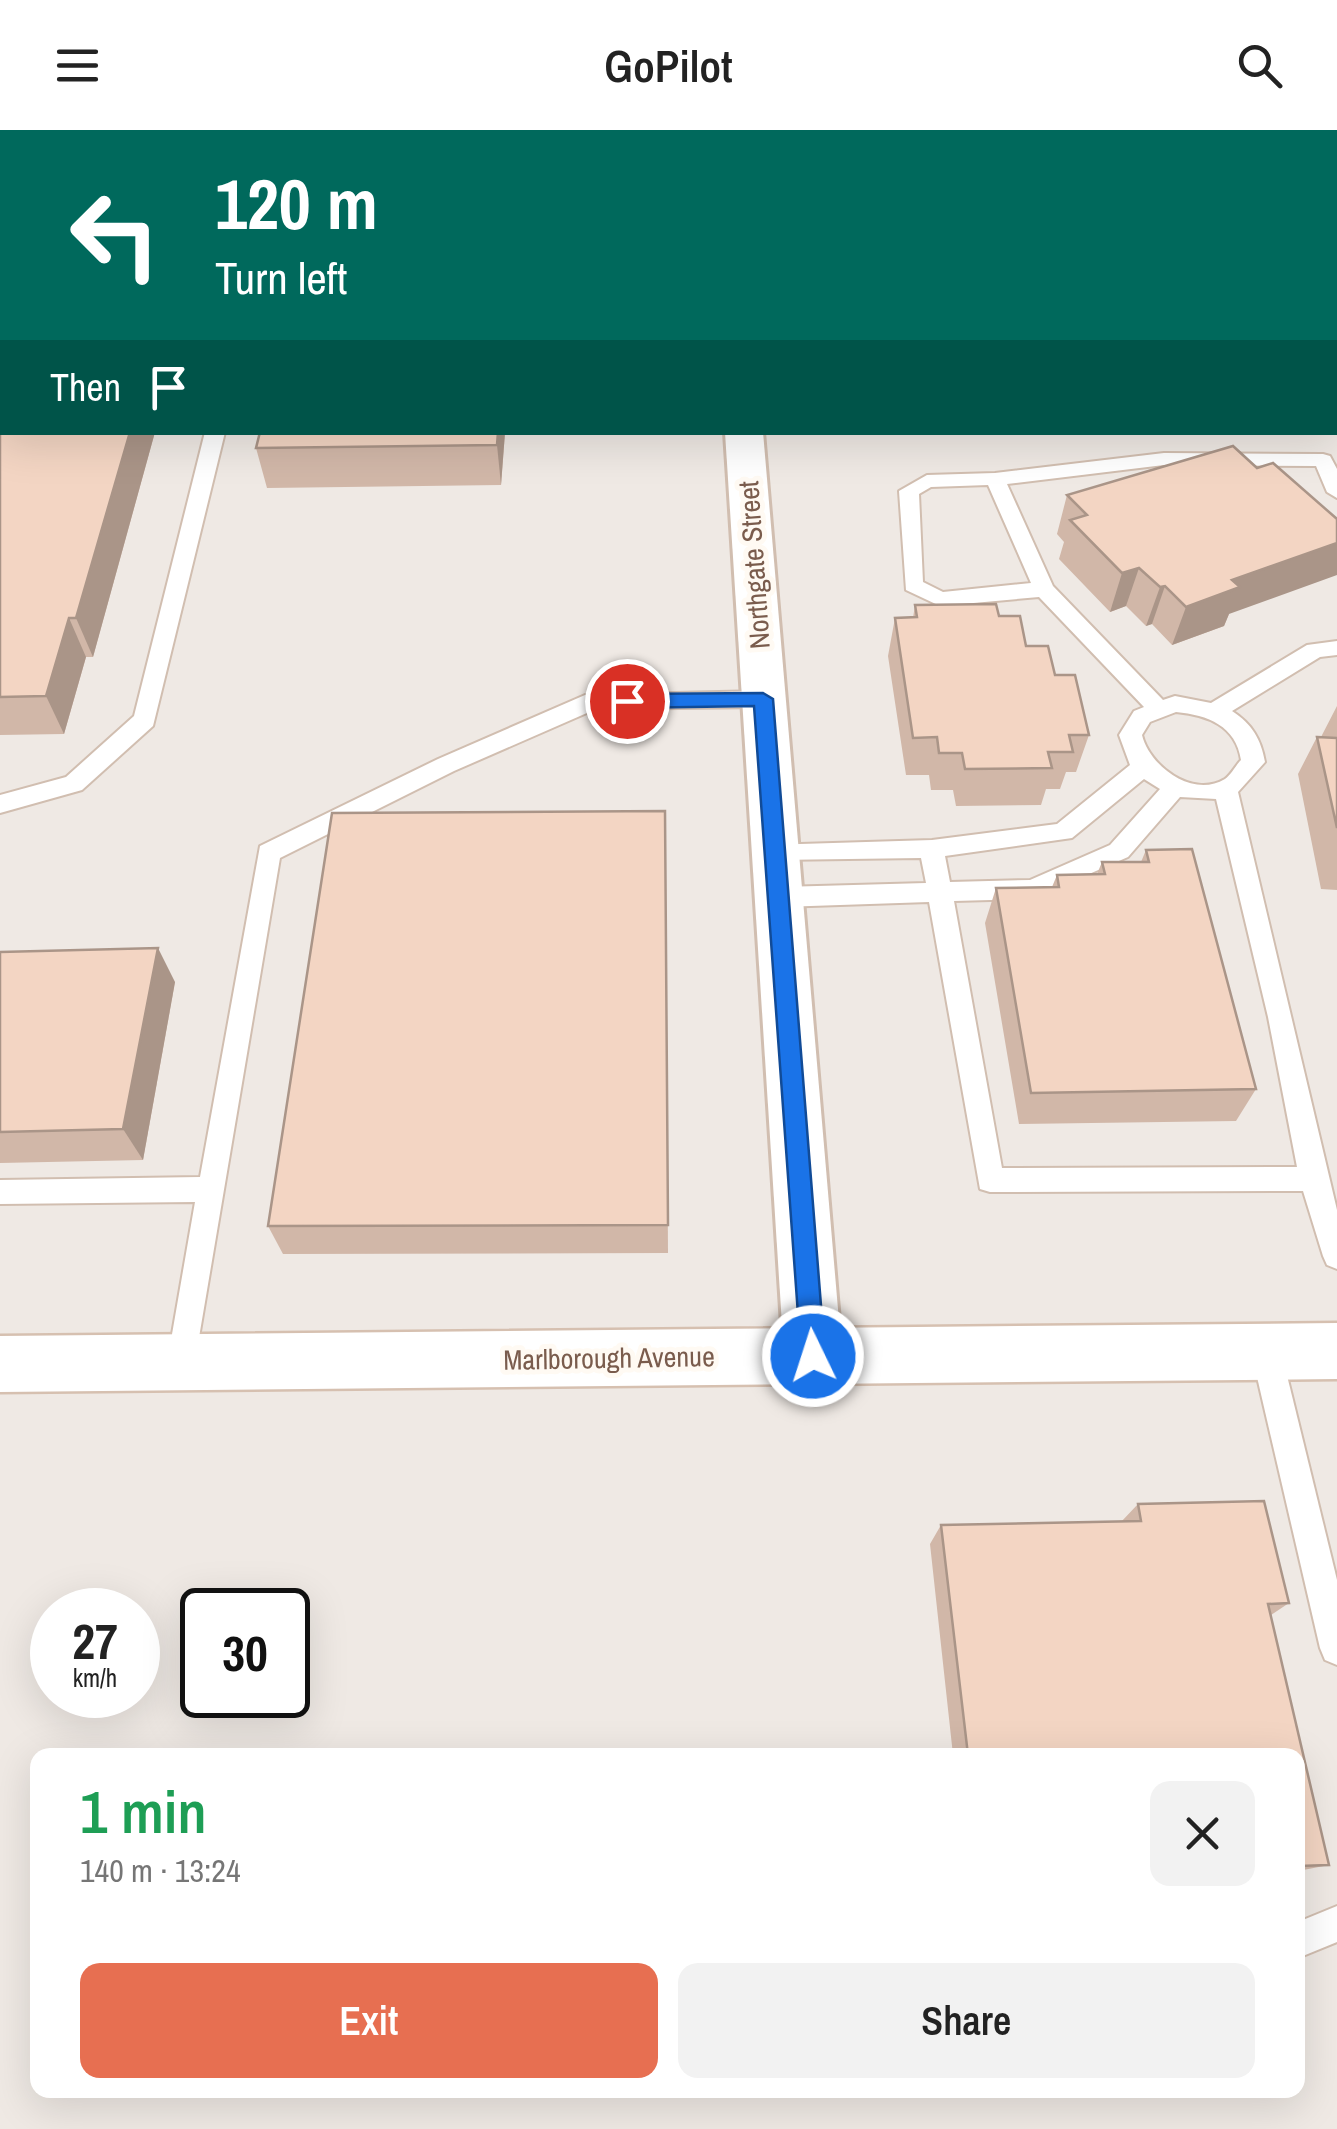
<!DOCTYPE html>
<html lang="en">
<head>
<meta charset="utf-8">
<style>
	:root { --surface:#fff; --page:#f2f2f2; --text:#222; --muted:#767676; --accent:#e76f51 }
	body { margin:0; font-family:"Archivo Narrow",sans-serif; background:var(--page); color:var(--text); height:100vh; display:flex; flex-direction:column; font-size:38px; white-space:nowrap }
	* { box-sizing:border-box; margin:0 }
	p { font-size:32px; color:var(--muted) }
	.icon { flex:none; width:55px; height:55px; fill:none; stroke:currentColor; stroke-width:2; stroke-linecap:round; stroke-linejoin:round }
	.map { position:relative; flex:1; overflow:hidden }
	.drawer { position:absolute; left:30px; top:1618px; width:1275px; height:350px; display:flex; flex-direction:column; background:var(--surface); border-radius:20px; box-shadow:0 10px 40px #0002 }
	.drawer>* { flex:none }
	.guide { position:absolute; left:0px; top:0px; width:1338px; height:305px; box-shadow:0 10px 40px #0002; background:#00695c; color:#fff; overflow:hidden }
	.speed { position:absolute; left:30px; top:1458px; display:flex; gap:20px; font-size:50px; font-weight:700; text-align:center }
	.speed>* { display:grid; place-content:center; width:130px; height:130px; border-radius:50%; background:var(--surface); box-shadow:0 10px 40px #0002; line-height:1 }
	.speed small { font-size:25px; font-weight:400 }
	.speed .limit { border:5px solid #111; border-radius:15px; background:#fff; color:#111 }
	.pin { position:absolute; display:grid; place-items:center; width:85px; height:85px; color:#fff; margin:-42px; border:5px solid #fff; border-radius:50%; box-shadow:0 2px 10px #0007 }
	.me { position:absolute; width:110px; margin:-55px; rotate:356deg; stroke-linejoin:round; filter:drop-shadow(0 0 8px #0008) }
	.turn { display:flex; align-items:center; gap:35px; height:210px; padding:0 50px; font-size:45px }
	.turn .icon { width:130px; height:130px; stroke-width:2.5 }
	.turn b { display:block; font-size:70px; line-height:85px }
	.then { display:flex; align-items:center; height:95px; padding:0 50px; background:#0003; gap:20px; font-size:38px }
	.round { display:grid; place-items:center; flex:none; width:105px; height:105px; border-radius:20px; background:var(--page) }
	.headline { display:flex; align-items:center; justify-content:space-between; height:170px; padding:0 50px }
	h1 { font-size:60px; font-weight:600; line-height:75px; color:#1e9e55 }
	.cta { display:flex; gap:20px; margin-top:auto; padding:20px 50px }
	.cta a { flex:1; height:115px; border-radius:20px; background:var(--accent); color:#fff; font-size:40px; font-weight:600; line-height:115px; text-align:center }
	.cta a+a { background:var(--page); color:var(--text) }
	header { display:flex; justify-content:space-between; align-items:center; height:130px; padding:0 50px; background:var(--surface); font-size:45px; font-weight:600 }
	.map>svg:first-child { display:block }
	.industrial { fill:#efe9e4; fill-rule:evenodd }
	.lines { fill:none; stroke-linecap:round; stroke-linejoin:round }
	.lane-casing { stroke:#d1beb0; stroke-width:4 }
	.street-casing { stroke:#d1beb0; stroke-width:6 }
	.secondary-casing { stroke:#d6c0b0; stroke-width:5 }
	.lane { fill:#fff; fill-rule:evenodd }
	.street { fill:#fff; fill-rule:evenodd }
	.secondary { fill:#fff; fill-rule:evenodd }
	.wall { fill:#d1b7a8 }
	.shaded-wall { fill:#aa9588 }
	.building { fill:#f3d5c3; stroke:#aa9588; stroke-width:2.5 }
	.route { fill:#1a73e8; stroke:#114b97; stroke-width:2.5 }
	.labels { text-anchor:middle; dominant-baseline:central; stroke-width:10; stroke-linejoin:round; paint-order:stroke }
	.street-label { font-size:28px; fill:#7a5c4d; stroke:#fffaf3 }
</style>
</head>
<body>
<header><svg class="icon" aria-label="menu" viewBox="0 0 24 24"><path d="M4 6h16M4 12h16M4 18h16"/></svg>GoPilot<svg class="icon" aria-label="search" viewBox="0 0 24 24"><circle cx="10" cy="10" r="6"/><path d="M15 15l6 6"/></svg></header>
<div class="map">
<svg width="1337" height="1999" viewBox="0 0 1337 1999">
	<rect width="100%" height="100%" fill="#fdf6ec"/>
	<!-- industrial -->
	<path class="industrial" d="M0 0H1337V1999H0ZM2 2H1335V302H2ZM52 1480H138V1565H52ZM202 1480H288V1565H202ZM38 1625H1298V1960H38Z"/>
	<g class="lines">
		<defs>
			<g id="lane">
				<rect x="611" y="0" width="16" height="2"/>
				<rect x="1335" y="30" width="2" height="10"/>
				<rect x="0" y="103" width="2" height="10"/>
				<rect x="0" y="156" width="2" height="10"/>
				<rect x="1335" y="247" width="2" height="12"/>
				<polygon points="205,302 225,302 153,596 82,660 0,683 0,665 66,647 134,586"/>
				<path d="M1164 323 1323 324 1330 326 1337 339V368L1327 362 1316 336 1164 335 1007 354 1053 456 1163 570 1175 566 1211 573 1307 515 1337 511V525L1320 527 1232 581C1252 594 1261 609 1265 632L1238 662 1337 1080V1139L1327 1135 1323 1126 1303 1061 990 1062 980 1059 929 772 781 777 769 767 781 757 926 753 921 728 776 730 764 721 767 715 932 710 1057 694 1130 635 1119 605 1134 581 1144 577 1039 467 940 476 906 460 899 361 927 345 995 343ZM988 355 1031 453 943 462 923 452 919 364 931 357ZM1176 582C1208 585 1236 596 1241 630 1236 635 1231 645 1225 649 1192 669 1149 635 1142 605L1150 592ZM1144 649 1160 659 1110 715 1030 750 950 752 945 726 1072 708ZM1180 667 1216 669 1268 887 1297 1037 1002 1038 954 771 1032 769 1128 727Z"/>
				<polygon points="763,561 774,569 763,577 596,579 454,641 280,728 193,1243 182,1247 171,1243 167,1233 195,1072 0,1074 0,1050 200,1047 260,716 438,629 585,565"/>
				<polygon points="1266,1207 1277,1211 1281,1221 1337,1450 1337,1535 1325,1530 1320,1518 1251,1221 1255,1211"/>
				<polygon points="1337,1776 1337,1812 1298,1828 1298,1792"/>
			</g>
			<g id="street">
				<rect x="753" y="0" width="30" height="2"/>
				<polygon points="725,302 763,302 842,1226 833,1245 813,1253 793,1245 784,1226"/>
			</g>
			<polygon id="secondary" points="1337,1193 1337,1249 0,1262 0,1206"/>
		</defs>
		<!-- lane casing -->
		<use href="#lane" class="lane-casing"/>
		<!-- street casing -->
		<use href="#street" class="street-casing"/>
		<!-- secondary casing -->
		<use href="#secondary" class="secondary-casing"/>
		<!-- lane -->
		<use href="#lane" class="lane"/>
		<!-- street -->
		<use href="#street" class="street"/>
		<!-- secondary -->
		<use href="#secondary" class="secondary"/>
	</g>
	<!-- wall -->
	<g class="wall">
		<polygon points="0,0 258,0 258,2 2,2 2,50 0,50"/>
		<rect x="1335" y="58" width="2" height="168"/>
		<polygon points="0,186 2,302 155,302 93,527 86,527 64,604 0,605"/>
		<polygon points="260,302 536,302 505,303 501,355 267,358 256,318"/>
		<polygon points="1067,365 1229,484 1224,496 1172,515 1152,494 1146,496 1126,476 1110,482 1059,429 1064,412 1057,404"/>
		<polygon points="915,475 999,486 1026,516 1089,605 1076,642 1066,642 1060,659 1046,659 1041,675 956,676 953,660 931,660 929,645 906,645 888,526 895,488 913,488"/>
		<polygon points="1337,576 1337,760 1321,759 1298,644 1317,607 1321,607"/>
		<polygon points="665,681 668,1123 283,1124 268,1096"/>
		<polygon points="1146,720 1256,959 1236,991 1019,994 985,793 996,758 1052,757 1057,745 1097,744 1102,732 1141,732"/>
		<polygon points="0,822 175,852 143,1030 0,1033"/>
		<polygon points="1138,1374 1289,1473 1271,1485 1329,1735 1298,1741 1298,1625 953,1625 930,1414 941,1395 1121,1392"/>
	</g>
	<!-- shaded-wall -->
	<g class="shaded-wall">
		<polygon points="239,0 258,0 258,2 238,2"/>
		<polygon points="130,302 155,302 93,527 76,488"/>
		<polygon points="498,302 505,302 501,355 497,315"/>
		<polygon points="1337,413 1337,445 1229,484 1224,496 1172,515 1186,477 1232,450"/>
		<polygon points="1139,438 1126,476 1110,482 1122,443"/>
		<polygon points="1165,456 1152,494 1146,496 1160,457"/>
		<polygon points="69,488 86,527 64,604 46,566"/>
		<polygon points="158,818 175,852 143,1030 123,999"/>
	</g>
	<!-- building -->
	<g class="building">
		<polygon points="0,0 239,0 238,2 2,2 2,11 0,11"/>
		<polygon points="309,0 577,0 576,2 309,2"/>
		<rect x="1335" y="58" width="2" height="128"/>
		<polygon points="0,186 2,186 2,302 130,302 76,488 69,488 46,566 0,567"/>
		<polygon points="260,302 498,302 497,315 256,318"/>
		<polygon points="1233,316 1257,338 1273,333 1337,389 1337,413 1232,450 1240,457 1186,477 1165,456 1160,457 1139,438 1122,443 1070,390 1087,385 1067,365"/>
		<polygon points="996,474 999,486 1020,486 1026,516 1048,516 1055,545 1075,545 1089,605 1069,605 1073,622 1048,622 1052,638 965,639 962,623 939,623 937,607 913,608 895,488 917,487 915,475"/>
		<polygon points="1317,607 1337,608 1337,698"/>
		<polygon points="665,681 668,1095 268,1096 332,683"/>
		<polygon points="1192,719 1256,959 1031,963 996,758 1059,757 1057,745 1105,744 1102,732 1149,732 1146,720"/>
		<polygon points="158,818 123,999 0,1002 0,822"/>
		<polygon points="1264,1371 1289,1473 1268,1474 1329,1735 1298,1736 1298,1625 968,1625 941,1395 1141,1391 1138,1374"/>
	</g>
	<!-- route -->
	<polygon class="route" points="763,563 773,569 825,1226 822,1235 813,1238 804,1235 801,1226 754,576 627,578 618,571 627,564"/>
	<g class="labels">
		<!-- street labels -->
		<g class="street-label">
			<text transform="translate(754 435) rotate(-94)">Northgate Street</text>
			<text transform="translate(609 1228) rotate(-1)">Marlborough Avenue</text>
		</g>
	</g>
</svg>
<div class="speed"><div>27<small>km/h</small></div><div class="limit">30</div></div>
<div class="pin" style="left:627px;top:571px;background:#d93025"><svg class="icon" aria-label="arrive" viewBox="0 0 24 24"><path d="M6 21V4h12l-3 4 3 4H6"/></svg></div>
<svg class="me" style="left:813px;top:1226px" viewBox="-20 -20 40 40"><circle r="17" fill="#1a73e8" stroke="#fff" stroke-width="3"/><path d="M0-11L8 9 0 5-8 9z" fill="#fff"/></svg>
<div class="guide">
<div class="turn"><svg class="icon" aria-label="left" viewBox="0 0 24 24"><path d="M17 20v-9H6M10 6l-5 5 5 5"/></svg><div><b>120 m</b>Turn left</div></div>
<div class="then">Then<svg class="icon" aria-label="arrive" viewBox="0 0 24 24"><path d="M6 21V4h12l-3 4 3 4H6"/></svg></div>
</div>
<section class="drawer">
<div class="headline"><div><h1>1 min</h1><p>140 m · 13:24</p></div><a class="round"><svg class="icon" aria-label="close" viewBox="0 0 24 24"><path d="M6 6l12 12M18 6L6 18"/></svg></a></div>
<div class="cta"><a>Exit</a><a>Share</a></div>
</section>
</div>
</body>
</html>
